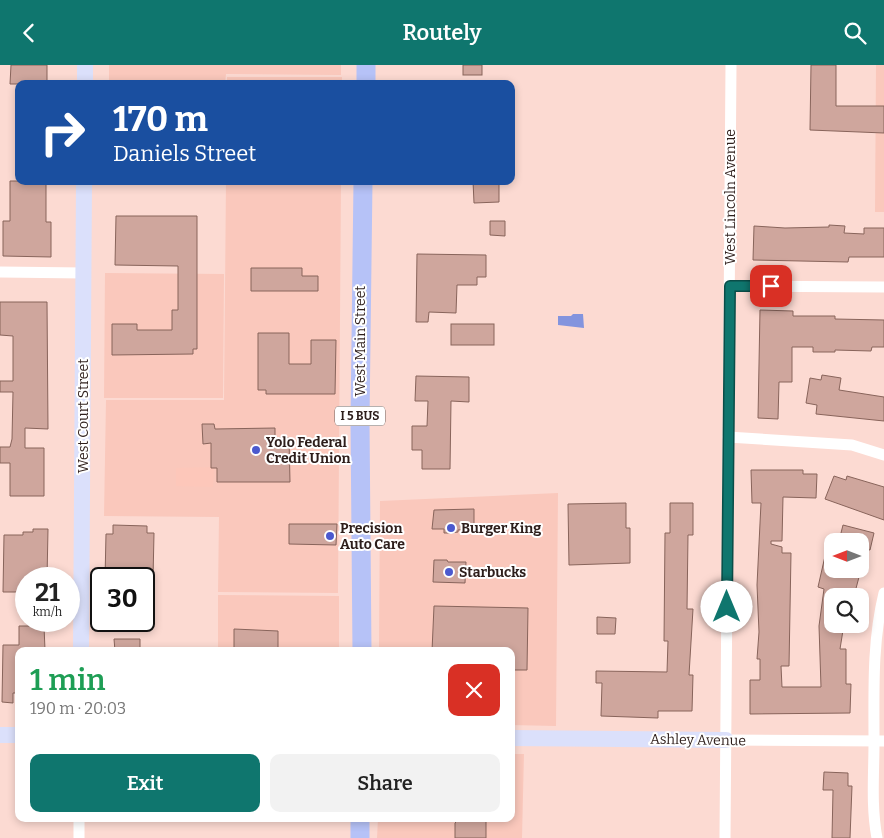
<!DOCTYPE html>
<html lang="en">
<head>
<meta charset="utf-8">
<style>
	:root { --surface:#fff; --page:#f2f2f2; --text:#222; --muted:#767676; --accent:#0f766e }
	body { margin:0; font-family:Bitter,serif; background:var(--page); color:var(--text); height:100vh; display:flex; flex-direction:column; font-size:19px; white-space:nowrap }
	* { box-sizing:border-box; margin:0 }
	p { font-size:16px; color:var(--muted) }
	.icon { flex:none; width:28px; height:28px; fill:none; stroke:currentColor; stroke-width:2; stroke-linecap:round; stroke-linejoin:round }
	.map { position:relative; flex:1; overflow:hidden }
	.details { position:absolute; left:15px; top:582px; width:500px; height:175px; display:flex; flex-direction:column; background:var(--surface); border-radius:10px; box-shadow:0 2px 8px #0003 }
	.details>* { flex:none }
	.hud { position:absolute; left:15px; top:15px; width:500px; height:105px; border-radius:10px; box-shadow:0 2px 8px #0003; background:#1a4fa0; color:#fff; overflow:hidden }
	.needle { width:32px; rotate:270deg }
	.buttons { position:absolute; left:824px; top:468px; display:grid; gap:10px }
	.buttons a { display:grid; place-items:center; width:45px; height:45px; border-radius:10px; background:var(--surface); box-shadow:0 2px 8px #0003; font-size:25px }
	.speed { position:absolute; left:15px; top:502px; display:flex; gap:10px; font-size:25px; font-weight:700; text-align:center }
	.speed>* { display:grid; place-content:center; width:65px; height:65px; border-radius:50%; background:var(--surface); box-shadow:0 2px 8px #0003; line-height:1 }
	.speed small { font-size:12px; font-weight:400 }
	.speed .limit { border:2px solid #111; border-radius:8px; background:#fff; color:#111 }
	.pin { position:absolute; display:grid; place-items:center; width:42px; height:42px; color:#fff; margin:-21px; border-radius:10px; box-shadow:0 2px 8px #0006 }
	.me { position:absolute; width:55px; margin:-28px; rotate:0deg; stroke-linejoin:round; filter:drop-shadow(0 0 4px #0008) }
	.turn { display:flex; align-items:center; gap:18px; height:105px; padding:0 15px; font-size:22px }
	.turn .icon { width:65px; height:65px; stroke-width:2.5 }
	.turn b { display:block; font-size:35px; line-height:42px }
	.round { display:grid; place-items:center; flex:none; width:52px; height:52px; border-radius:10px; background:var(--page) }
	.headline { display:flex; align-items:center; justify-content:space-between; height:85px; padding:0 15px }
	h1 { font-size:30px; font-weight:600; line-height:38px; color:#1e9e55 }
	.button { display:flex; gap:10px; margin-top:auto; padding:10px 15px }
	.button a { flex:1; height:58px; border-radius:10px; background:var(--accent); color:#fff; font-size:20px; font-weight:600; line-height:58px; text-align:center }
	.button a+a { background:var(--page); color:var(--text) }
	header { display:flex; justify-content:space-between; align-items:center; height:65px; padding:0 15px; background:var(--accent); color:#fff; font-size:22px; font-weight:600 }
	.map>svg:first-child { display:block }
	.built { fill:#fac8bc }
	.green { fill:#fdc7ba }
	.water { fill:#8394de }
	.building { fill:#cfa69d; stroke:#88645b }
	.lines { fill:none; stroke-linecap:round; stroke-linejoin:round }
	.street { stroke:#fff; stroke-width:11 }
	.secondary { stroke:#dbe0fb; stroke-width:16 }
	.primary { stroke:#b6c2f7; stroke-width:19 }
	.route-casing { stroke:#0a4d48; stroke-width:12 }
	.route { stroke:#0f766e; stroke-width:9 }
	.poi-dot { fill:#4b59ce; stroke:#fff; stroke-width:2 }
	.labels { text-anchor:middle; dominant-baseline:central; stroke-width:4; stroke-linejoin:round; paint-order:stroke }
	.shield { fill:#fff; stroke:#6c625f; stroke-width:1 }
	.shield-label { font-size:12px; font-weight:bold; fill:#2d1e1b }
	.street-label { font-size:14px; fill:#2d1e1b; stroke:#fff }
	.poi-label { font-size:14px; font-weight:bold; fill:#2d1e1b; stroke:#fff; text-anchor:start }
</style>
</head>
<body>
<header><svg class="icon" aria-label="back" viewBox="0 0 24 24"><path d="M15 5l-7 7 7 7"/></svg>Routely<svg class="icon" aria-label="search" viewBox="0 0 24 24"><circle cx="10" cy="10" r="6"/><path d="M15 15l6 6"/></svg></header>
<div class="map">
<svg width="884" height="773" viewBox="0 0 884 773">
	<rect width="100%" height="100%" fill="#fcdad2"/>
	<!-- built -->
	<g class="built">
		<polygon points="109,0 341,0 341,10 226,9 225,19 109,19"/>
		<polygon points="876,0 884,0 884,147 875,147"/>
		<rect x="227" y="12" width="115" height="7"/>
		<polygon points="226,116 341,116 338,528 218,527 219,452 104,451 106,335 224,335"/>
		<polygon points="105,208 224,209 223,333 104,333"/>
		<polygon points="558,428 556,661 511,660 511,586 379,586 380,436"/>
		<polygon points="218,530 339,531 339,586 218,586"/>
		<polygon points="511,689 524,689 522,773 377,773 378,754 511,754"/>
	</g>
	<!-- green -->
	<polygon class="green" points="214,402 213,422 176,421 176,403"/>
	<!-- water -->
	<polygon class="water" points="573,249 583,249 584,263 558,260 558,251 571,251"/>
	<!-- building -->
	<g class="building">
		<polygon points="11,0 47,0 47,19 10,19"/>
		<rect x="463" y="0" width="19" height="10"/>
		<polygon points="811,0 836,0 836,41 884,41 884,68 810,65"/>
		<polygon points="10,116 46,116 46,157 51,157 51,192 3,191 3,156 10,156"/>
		<polygon points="473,116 499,116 499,137 474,138"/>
		<polygon points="116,151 197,151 197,284 193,284 193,289 112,290 112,259 137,259 137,265 172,265 172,245 178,245 178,201 115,200"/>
		<polygon points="490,156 505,156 505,171 490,170"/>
		<polygon points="829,160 845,161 844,168 864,169 864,163 884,163 884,192 849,192 848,197 753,195 754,161 785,163 829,162"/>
		<polygon points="417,189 486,190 486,212 477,212 477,220 457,220 456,248 429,247 428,257 416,257"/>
		<polygon points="251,203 302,203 302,211 318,211 318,226 251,226"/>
		<polygon points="0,237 47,237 48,364 25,363 25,383 44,383 44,431 10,431 10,398 0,398 0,382 10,382 12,374 13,327 0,327 0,316 13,316 13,271 0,270"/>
		<polygon points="760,245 793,246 793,251 835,251 835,254 884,255 884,282 872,282 871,286 835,285 835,287 813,287 813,282 792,282 792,317 779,317 778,354 758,353"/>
		<rect x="451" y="259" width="43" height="21"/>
		<polygon points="258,268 289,268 289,299 311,299 311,275 336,275 335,329 266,329 266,325 258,325"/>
		<polygon points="822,310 841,313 839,325 884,332 884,356 816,349 817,340 806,338 810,313 821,315"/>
		<polygon points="416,311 469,312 469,337 451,336 450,404 422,404 422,385 412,385 412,361 427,361 428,336 415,336"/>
		<polygon points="202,359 214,359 215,364 275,363 275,373 289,373 290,417 217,417 217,403 211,403 211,378 203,379"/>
		<polygon points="751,405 803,405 803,409 817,409 816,433 783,432 782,476 771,476 771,479 782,482 782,488 791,488 789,601 781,601 782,622 821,622 819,561 824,524 818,522 828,478 832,478 832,504 856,504 854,511 859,512 854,531 832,526 832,559 844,559 840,584 846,584 846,619 851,619 850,648 750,649 750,615 760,615 760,594 757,594 759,567 757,520 761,438 752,438"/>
		<polygon points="834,411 846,415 847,411 884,422 884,455 825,434"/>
		<polygon points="626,438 626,463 630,463 630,498 569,500 568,439"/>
		<polygon points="670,438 693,438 693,470 688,470 687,544 693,544 689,610 693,610 692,646 658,646 658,653 601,651 602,618 596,618 596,606 667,607 668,576 664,576 665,468 670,468"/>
		<polygon points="474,444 474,464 458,465 458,467 451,468 444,468 444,464 432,464 434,445"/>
		<polygon points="289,459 337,459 336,480 289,479"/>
		<polygon points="113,460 147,461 147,468 154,468 153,514 105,514 106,469 113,469"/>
		<polygon points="843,460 874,468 870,485 860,483 860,476 839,476"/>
		<polygon points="33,464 48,464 47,514 26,514 26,527 3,527 4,470 23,470 23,467 33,467"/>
		<polygon points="434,495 447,495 448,497 466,497 465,518 433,517"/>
		<polygon points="434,541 528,543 527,605 511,605 511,586 432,586"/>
		<polygon points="597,552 616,553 615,569 597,569"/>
		<polygon points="19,561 44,561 45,585 19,586 19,628 13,628 13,638 2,637 3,580 19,580"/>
		<polygon points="234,564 278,566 278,585 234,585"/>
		<polygon points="114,574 140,574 140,586 115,586"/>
		<polygon points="824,707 848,708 848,721 852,721 850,773 832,773 833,725 823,725"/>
		<polygon points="459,754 486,754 486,773 455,773 455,758"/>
	</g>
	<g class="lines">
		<!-- street -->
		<g class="street">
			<polyline points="0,207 84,208"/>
			<polyline points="730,221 884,222"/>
			<polyline points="728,372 852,380 884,390"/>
			<polyline points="726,675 884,676"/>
			<polyline points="79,773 79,754"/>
			<polyline points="725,773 731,0"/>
			<path d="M877 773C871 741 874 709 874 677 874 626 872 577 884 528"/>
		</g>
		<!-- secondary -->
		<g class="secondary">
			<polyline points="85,19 85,0"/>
			<polyline points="81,586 84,116"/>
			<polyline points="0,670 19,670"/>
			<polyline points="511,673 726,675"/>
		</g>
		<!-- primary -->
		<g class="primary">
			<polyline points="366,19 366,0"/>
			<polyline points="362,586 360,356 363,116"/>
			<polyline points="360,773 360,754"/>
		</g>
	</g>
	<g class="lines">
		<defs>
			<polyline id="route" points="727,542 730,221 771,221"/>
		</defs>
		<!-- route casing -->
		<use href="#route" class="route-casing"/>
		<!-- route -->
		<use href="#route" class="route"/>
	</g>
	<!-- markers -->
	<g class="poi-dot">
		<circle cx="256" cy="385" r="5"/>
		<circle cx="451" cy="463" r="5"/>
		<circle cx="330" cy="471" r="5"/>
		<circle cx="449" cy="507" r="5"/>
	</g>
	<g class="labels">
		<!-- shield labels -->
		<rect class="shield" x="335" y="341.5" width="50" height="19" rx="4"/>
		<g class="shield-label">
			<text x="360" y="351">I 5 BUS</text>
		</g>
		<!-- street labels -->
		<g class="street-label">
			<text transform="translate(730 132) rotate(-90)">West Lincoln Avenue</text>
			<text transform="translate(360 276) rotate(-90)">West Main Street</text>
			<text transform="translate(83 351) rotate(-90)">West Court Street</text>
			<text transform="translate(698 675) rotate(1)">Ashley Avenue</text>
		</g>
		<!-- poi labels -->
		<g class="poi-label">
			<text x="266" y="377">Yolo Federal<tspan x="266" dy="16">Credit Union</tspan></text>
			<text x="340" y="463">Precision<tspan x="340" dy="16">Auto Care</tspan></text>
			<text x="461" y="463">Burger King</text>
			<text x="459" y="507">Starbucks</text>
		</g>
	</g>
</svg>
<div class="buttons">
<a><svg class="needle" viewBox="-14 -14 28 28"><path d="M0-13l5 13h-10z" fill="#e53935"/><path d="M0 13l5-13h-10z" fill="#767676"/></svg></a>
<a><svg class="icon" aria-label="search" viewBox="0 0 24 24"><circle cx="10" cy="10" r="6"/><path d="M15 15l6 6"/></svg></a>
</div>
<div class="speed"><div>21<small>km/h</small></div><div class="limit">30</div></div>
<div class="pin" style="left:771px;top:221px;background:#d93025"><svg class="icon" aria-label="arrive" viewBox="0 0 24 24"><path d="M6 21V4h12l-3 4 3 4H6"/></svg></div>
<svg class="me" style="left:727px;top:542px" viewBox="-20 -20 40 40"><circle r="19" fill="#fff"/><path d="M0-13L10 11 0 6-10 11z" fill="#0f766e"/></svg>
<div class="hud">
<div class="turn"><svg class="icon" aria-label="right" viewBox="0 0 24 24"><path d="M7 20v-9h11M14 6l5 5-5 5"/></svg><div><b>170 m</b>Daniels Street</div></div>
</div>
<section class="details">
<div class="headline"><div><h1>1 min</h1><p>190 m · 20:03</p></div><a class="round" style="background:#d93025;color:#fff"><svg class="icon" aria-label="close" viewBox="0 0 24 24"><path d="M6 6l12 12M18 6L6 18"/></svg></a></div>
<div class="button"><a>Exit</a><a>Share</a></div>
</section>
</div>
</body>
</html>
